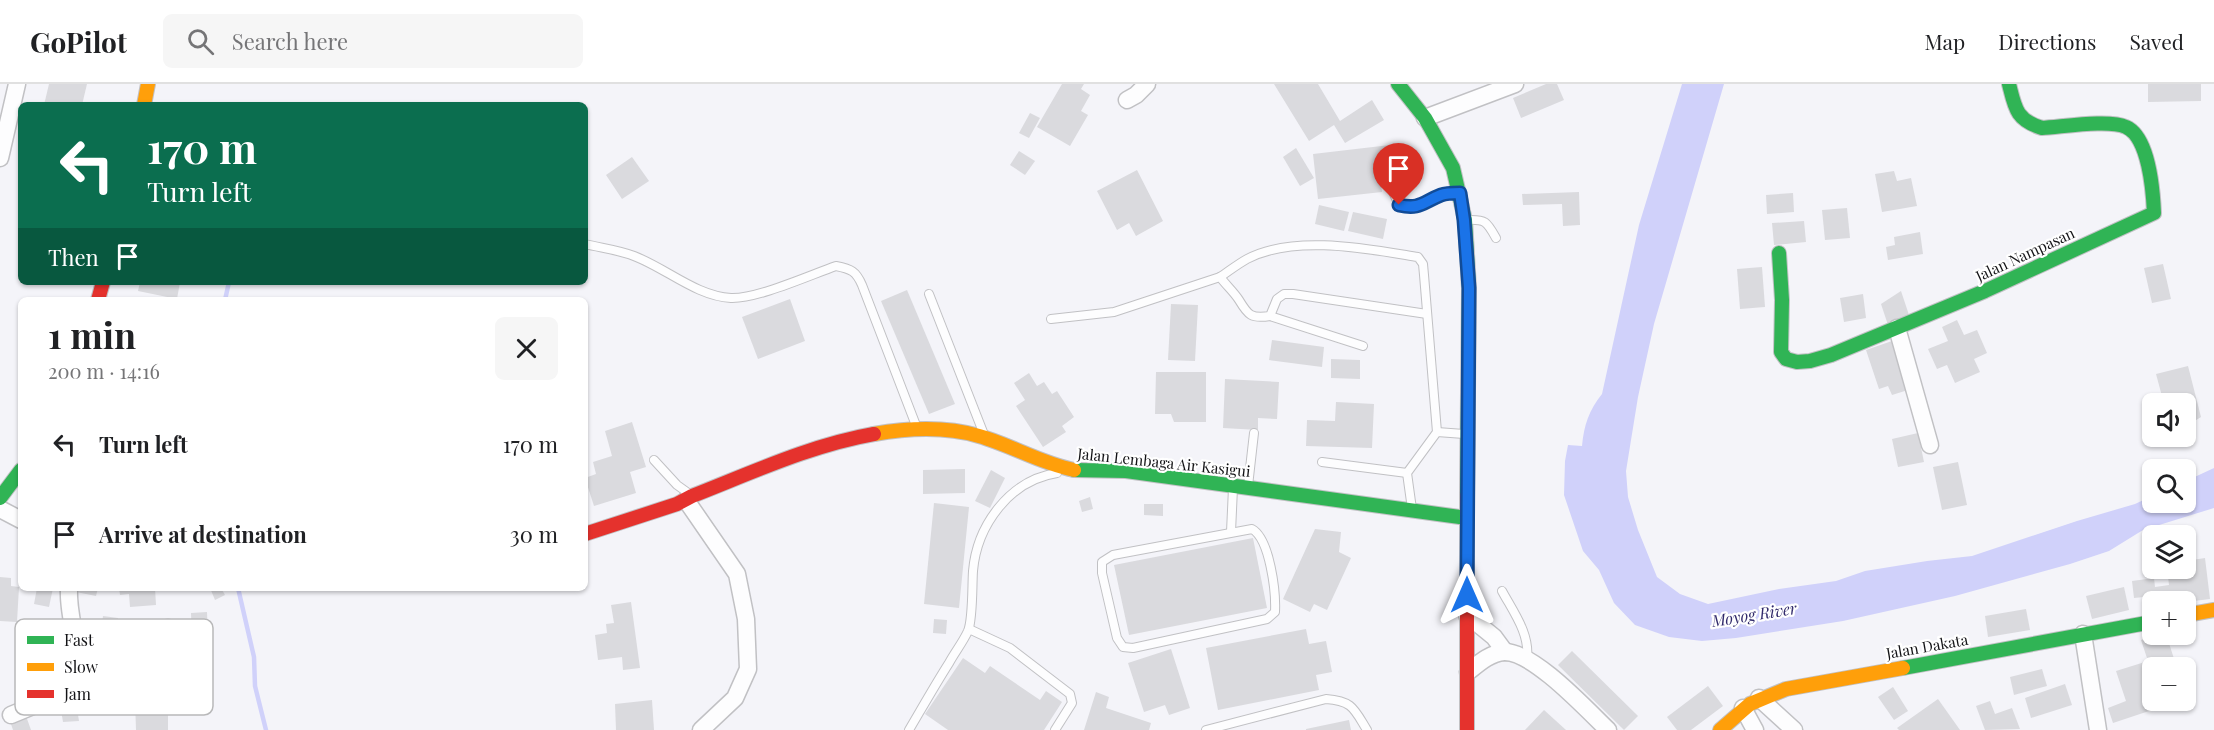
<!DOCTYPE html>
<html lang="en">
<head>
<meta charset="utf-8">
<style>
	:root { --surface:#fff; --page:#f6f6f6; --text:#202124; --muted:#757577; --line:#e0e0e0 }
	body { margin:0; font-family:"Playfair Display",serif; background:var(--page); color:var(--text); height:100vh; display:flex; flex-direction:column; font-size:22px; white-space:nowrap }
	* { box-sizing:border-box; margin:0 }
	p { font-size:20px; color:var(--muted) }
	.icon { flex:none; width:33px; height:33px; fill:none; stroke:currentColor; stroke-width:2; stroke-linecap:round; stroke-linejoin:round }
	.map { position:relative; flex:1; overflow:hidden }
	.details { position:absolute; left:18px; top:213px; width:570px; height:294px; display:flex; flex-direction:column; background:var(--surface); border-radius:9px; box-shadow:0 2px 4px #0004 }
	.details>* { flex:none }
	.guide { position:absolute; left:18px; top:18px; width:570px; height:183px; border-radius:9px; box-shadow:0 2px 4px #0004; background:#0b6e4f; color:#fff; overflow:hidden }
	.buttons { position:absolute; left:2142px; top:309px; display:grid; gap:12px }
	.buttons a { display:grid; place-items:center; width:54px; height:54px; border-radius:9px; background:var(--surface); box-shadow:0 2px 4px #0004; font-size:30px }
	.pin { position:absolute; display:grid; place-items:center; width:51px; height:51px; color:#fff; margin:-62px -26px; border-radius:50% 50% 50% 0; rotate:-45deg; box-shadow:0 0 6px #0007 }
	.pin .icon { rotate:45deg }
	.me { position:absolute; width:66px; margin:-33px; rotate:0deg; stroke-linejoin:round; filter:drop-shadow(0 0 4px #0008) }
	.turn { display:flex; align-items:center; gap:21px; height:126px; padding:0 30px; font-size:27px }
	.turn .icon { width:78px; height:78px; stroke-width:2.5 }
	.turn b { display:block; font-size:42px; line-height:51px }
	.then { display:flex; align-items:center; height:57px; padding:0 30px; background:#0003; gap:12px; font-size:22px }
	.round { display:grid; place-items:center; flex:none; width:63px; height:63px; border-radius:9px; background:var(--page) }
	.head { display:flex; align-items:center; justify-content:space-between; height:102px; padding:0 30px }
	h1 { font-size:36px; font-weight:700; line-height:45px }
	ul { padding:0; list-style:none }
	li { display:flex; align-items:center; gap:18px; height:90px; padding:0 30px }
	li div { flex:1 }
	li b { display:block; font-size:22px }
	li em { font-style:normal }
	header { display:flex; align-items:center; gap:36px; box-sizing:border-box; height:84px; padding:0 30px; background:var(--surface); border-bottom:2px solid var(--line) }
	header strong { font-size:28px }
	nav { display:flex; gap:33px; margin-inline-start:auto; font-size:21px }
	.search { width:420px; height:54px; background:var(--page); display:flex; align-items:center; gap:15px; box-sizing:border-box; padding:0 21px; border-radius:9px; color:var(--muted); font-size:22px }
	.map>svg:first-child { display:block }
	.water { fill:#d0d1fa }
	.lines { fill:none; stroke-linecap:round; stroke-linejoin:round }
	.stream { stroke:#d0d1fa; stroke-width:4.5 }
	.building { fill:#dadade }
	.lane-casing { stroke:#c1c1c4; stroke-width:10 }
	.street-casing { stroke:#c1c1c4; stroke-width:19 }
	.fast-casing { stroke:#c1c1c4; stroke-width:16 }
	.slow-casing { stroke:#c1c1c4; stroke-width:16 }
	.jam-casing { stroke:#c1c1c4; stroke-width:16 }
	.lane { stroke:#fdfdfe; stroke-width:8 }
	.street { stroke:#fdfdfe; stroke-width:16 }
	.fast { stroke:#30b455; stroke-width:14 }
	.slow { stroke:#ff9f0a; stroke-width:14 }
	.jam { stroke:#e5322d; stroke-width:14 }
	.route-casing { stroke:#114b97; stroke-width:15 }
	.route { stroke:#1a73e8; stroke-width:10 }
	.labels { text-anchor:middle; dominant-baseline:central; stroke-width:4.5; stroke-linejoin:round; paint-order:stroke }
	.street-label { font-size:15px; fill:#131316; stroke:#fff }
	.water-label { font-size:16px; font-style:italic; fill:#312a6b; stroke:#fff }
	.key { fill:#fff; stroke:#b8b8b9; stroke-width:1.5 }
	.key-label { font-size:16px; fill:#131316 }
</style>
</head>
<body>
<header>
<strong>GoPilot</strong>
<div class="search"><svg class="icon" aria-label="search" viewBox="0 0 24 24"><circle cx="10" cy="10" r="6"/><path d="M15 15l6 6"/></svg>Search here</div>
<nav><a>Map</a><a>Directions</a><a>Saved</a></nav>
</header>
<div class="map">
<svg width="2214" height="646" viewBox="0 0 2214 646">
	<rect width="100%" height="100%" fill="#f4f4f9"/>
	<!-- water -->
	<path class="water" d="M1682 0H1724L1654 240 1638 313 1626 387 1628 413 1638 446 1657 493 1680 510 1708 520 1779 505 1836 497 1865 487 1927 477 1972 472 2077 437 2135 420 2152 412V418H2186V397L2214 384V424L2143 446 2109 467 2070 480 1955 512 1843 537 1736 554 1702 557 1669 553 1635 541 1614 519 1599 486 1583 467 1564 411 1565 377 1568 361 1582 362C1584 341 1589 326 1602 310L1639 141Z"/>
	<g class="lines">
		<!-- stream -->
		<g class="stream">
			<polyline points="225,216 229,198"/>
			<polyline points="238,504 254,573 255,602 266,646"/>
		</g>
	</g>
	<!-- building -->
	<g class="building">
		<polygon points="49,0 87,0 82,21 44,21"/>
		<polygon points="1062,0 1084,0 1081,5 1090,11 1081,27 1088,31 1070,62 1037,43"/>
		<polygon points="1274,0 1318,0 1340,37 1372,16 1384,36 1345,59 1334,41 1309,57"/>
		<polygon points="1546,0 1557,0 1564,16 1521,34 1513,14"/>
		<polygon points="2148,0 2201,0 2201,17 2148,18"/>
		<polygon points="1030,29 1040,34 1029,54 1019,49"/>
		<polygon points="1390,61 1391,73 1378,75 1382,108 1318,115 1313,70"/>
		<polygon points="1296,64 1314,94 1300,102 1283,73"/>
		<polygon points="1019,67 1035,77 1025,91 1010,81"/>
		<polygon points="632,73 649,97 622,115 606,91"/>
		<polygon points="1137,86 1163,137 1136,152 1129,139 1117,146 1097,107"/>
		<polygon points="1894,87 1897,97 1911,94 1917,122 1882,128 1875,90"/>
		<polygon points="1579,108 1580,141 1563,142 1562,120 1523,121 1522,110"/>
		<polygon points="1793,109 1794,128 1767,130 1766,111"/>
		<polygon points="1319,121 1349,128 1344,147 1315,140"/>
		<polygon points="1847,124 1850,154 1825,156 1822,126"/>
		<polygon points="1353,128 1387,135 1383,155 1348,147"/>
		<polygon points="1804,137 1806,158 1774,161 1772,139"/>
		<polygon points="1920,148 1923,170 1888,176 1886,163 1895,161 1894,153"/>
		<polygon points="2163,180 2171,215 2152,219 2144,184"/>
		<polygon points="1762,183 1765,223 1740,225 1737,185"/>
		<polygon points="140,198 180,198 177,215 138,207"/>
		<polygon points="907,206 955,320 929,330 881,217"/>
		<polygon points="1901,207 1910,234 1888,241 1881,220"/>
		<polygon points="1863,210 1866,234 1844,238 1840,214"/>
		<polygon points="790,215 805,257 758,275 742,233"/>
		<polygon points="1171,220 1198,221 1195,277 1168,276"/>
		<polygon points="1957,236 1964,251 1977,246 1987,269 1974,275 1980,288 1955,299 1947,281 1937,285 1928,265 1948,257 1942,243"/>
		<polygon points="1272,256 1324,263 1322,283 1269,276"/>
		<polygon points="1892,257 1908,306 1892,311 1888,302 1879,305 1866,266"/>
		<polygon points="1331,275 1360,276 1360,295 1331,294"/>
		<polygon points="2188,282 2201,333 2193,338 2190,326 2186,327 2186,320 2176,320 2175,313 2163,316 2156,290"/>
		<polygon points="1156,288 1206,288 1206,338 1174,338 1171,330 1155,330"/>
		<polygon points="1029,289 1037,302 1044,298 1052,310 1057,307 1074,333 1062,342 1066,348 1043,363 1016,322 1025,316 1014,299"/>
		<polygon points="1225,295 1279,298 1277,335 1258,334 1258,346 1223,344"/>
		<polygon points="1336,318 1374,320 1372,364 1306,362 1307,336 1335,337"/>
		<polygon points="632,338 646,383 630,388 636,409 594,422 585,394 596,390 593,378 612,372 605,347"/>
		<polygon points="1918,349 1924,378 1898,383 1892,355"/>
		<polygon points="1958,378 1967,421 1942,426 1933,383"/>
		<polygon points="965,385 965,409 923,410 923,386"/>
		<polygon points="991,386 1005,394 990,424 975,417"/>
		<polygon points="1090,413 1093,425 1082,428 1079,417"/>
		<polygon points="934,419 969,423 959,524 924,520"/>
		<polygon points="1144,420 1163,420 1163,432 1144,431"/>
		<polygon points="1315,445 1341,448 1339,468 1351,474 1327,526 1314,520 1310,528 1283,515"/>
		<polygon points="1253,454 1267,524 1129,551 1114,481"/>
		<polygon points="2205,474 2210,515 2186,518 2155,518 2154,512 2134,514 2132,497 2154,494 2155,503 2169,501 2167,484 2186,484 2186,477"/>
		<polygon points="0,493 11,494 11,502 19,503 17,538 0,537"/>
		<polygon points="2124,503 2129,526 2092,535 2086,512"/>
		<polygon points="37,504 53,504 49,523 34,520"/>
		<polygon points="77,504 98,504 96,512 76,508"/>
		<polygon points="119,504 155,504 156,521 130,523 129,510 120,511"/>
		<polygon points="210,504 221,504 225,511 215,516"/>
		<polygon points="631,518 640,584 623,586 622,573 598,576 595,551 607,549 606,540 614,539 611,521"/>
		<polygon points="2026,525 2030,546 1988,553 1985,532"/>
		<polygon points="207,528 208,554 203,554 206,600 185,601 185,592 159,593 157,559 192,557 191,529"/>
		<polygon points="103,532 118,534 116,557 100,555"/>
		<polygon points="934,535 947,536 946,550 933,549"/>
		<polygon points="1306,545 1309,560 1326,557 1332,588 1316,591 1319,606 1218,626 1206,564"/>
		<polygon points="2158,550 2166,550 2177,584 2152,584 2152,616 2159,616 2161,623 2113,639 2108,624 2126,617 2116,587 2148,577 2141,556"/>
		<polygon points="1171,565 1190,624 1169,631 1165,621 1144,628 1128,579"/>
		<polygon points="1572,567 1638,632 1624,646 1558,581"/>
		<polygon points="963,574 985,589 990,582 1040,616 1046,607 1062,618 1044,646 948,646 925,630"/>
		<polygon points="2042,585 2047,602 2014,611 2010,593"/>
		<polygon points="2065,600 2072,621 2031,634 2025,614"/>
		<polygon points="1708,602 1723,622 1691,646 1677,646 1667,633"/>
		<polygon points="1893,603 1908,627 1894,636 1878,613"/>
		<polygon points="98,607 101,629 78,631 79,637 63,638 60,620 72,618 71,610"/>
		<polygon points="1096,608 1109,613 1106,624 1151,639 1149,646 1084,646"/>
		<polygon points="149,615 149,628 168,627 168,646 136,646 135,616"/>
		<polygon points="1938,615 1960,646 1899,646 1897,644"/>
		<polygon points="652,616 654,646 616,646 615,620"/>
		<polygon points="1990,617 1995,630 2012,624 2020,645 1985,646 1976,622"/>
		<polygon points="1544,626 1566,646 1525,646"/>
		<polygon points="26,632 31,646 13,646 10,637"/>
		<polygon points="1349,636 1351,646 1306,646 1306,645"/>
	</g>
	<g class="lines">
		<defs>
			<g id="lane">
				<path d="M1393 108 1399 121C1423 127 1432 111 1454 110"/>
				<path d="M1467 136C1486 135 1487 138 1496 154"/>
				<path d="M585 160C601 164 619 166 634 172 666 184 696 212 731 214 757 215 810 191 836 182 851 185 856 187 862 201L917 344"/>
				<path d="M1220 193C1229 187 1238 180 1247 175 1294 150 1368 165 1418 173L1423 180 1424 191 1437 348 1407 389 1412 425"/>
				<polyline points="929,210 983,348"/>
				<polyline points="1270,232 1363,262"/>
				<path d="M1051 235 1114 228 1220 193C1226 201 1234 208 1239 216 1248 231 1251 235 1270 232L1277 215 1284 210H1293L1427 230"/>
				<polyline points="1437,348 1464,350"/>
				<polyline points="654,376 677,401 691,411"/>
				<polyline points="1322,378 1407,389"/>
				<polyline points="1248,402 1254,349"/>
				<path d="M1252 445C1270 455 1276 508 1275 528L1267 535 1133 564 1123 563 1117 554 1102 489V478L1113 471Z"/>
				<polyline points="1231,448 1233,404"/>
				<path d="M1502 507C1514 529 1530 550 1527 575"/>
				<polyline points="969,545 1010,564 1070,610 1072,619 1055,646"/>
				<path d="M909 646C922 624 935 601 949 579 955 568 963 558 968 547 973 535 972 502 973 487 977 441 1010 396 1057 389"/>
				<path d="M1206 646 1326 615C1353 617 1354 625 1367 646"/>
			</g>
			<g id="street">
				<polyline points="1127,16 1136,11 1147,0"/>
				<polyline points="1425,34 1515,0"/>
				<polyline points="0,74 17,0"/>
				<polyline points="1897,244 1930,361"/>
				<polyline points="686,416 737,490 746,535 748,585 735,614 701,646"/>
				<polyline points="0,425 21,436"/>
				<polyline points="1467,531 1494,553 1505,568"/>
				<polyline points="2083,550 2098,646"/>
				<polyline points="78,569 117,563 168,544"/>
				<path d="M1468 588C1478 580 1490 569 1504 568 1533 567 1587 626 1608 646"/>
				<polyline points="1759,614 1794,646"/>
				<polyline points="1743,624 1755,646"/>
				<path d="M11 631 45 617 75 599C84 567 67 537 69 504"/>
			</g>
			<g id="fast">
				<polyline points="1398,0 1425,34 1453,84 1465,136 1469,204 1467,412"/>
				<path d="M1779 169 1782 216 1781 268 1786 275 1797 278 1810 277 1831 271 1985 207 2154 129C2153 107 2149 53 2126 43 2109 35 2062 43 2042 44 2016 36 2015 24 2009 0"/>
				<polyline points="1074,386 1126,387 1467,434"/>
				<polyline points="0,414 21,386"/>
				<polyline points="1903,584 2152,538"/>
			</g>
			<g id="slow">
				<polyline points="144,21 148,0"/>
				<path d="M874 350C908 344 945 342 979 352 1011 361 1040 379 1074 386"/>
				<polyline points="2186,531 2214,526"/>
				<polyline points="1720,646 1750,620 1786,605 1903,584"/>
			</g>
			<g id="jam">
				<polyline points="98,216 103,198"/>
				<path d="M585 450 677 420 692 412C751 389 811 361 874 350"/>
				<polyline points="1467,646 1467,412"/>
			</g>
		</defs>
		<!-- lane casing -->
		<use href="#lane" class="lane-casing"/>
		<!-- street casing -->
		<use href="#street" class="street-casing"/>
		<!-- fast casing -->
		<use href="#fast" class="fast-casing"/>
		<!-- slow casing -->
		<use href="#slow" class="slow-casing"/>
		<!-- jam casing -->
		<use href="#jam" class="jam-casing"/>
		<!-- lane -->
		<use href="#lane" class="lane"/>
		<!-- street -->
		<use href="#street" class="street"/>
		<!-- fast -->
		<use href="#fast" class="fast"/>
		<!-- slow -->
		<use href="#slow" class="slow"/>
		<!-- jam -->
		<use href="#jam" class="jam"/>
	</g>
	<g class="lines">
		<defs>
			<path id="route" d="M1399 121C1420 126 1423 118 1441 111 1446 109 1454 109 1460 109L1464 136 1469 204 1467 511"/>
		</defs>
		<!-- route casing -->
		<use href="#route" class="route-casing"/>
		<!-- route -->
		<use href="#route" class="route"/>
	</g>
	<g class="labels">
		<!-- street labels -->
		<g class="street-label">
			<text transform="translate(2025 170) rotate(-25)">Jalan Nampasan</text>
			<text transform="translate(1164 378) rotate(6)">Jalan Lembaga Air Kasigui</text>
			<text transform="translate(1927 562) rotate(-10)">Jalan Dakata</text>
		</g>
		<!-- water labels -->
		<g class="water-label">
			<text transform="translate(1754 530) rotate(-9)">Moyog River</text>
		</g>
	</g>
	<!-- legend -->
	<rect x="15" y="535" width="198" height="96" rx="9" class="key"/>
	<rect x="27" y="552" width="27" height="8" fill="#30b455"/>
	<rect x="27" y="579" width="27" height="8" fill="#ff9f0a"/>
	<rect x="27" y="606" width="27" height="8" fill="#e5322d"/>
	<g class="key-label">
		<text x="64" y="562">Fast</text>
		<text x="64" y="589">Slow</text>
		<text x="64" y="616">Jam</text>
	</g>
</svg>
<div class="buttons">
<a><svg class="icon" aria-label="sound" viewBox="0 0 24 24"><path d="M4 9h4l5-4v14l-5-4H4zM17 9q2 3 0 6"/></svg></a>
<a><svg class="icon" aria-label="search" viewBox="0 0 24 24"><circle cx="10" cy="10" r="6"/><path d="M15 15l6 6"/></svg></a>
<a><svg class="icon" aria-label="layers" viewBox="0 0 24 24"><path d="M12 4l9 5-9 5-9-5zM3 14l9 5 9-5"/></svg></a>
<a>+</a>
<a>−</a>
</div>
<div class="pin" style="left:1399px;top:121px;background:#d93025"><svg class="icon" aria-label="arrive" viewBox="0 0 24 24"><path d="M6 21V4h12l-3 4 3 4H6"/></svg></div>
<svg class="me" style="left:1467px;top:511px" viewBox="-20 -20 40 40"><path d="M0-17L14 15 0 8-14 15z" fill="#1a73e8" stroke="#fff" stroke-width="4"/></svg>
<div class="guide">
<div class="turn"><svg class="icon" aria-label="left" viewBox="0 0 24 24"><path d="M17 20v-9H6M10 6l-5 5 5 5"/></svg><div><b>170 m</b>Turn left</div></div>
<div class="then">Then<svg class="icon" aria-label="arrive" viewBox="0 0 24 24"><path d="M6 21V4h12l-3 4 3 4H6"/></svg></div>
</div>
<section class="details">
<div class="head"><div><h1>1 min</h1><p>200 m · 14:16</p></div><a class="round"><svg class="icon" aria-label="close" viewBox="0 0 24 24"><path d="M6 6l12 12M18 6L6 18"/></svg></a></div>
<ul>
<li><svg class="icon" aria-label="left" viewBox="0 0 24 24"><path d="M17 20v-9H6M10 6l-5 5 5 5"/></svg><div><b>Turn left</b></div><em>170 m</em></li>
<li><svg class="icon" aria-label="arrive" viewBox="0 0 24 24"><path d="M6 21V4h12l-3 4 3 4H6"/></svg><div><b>Arrive at destination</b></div><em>30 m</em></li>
</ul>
</section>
</div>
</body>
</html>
